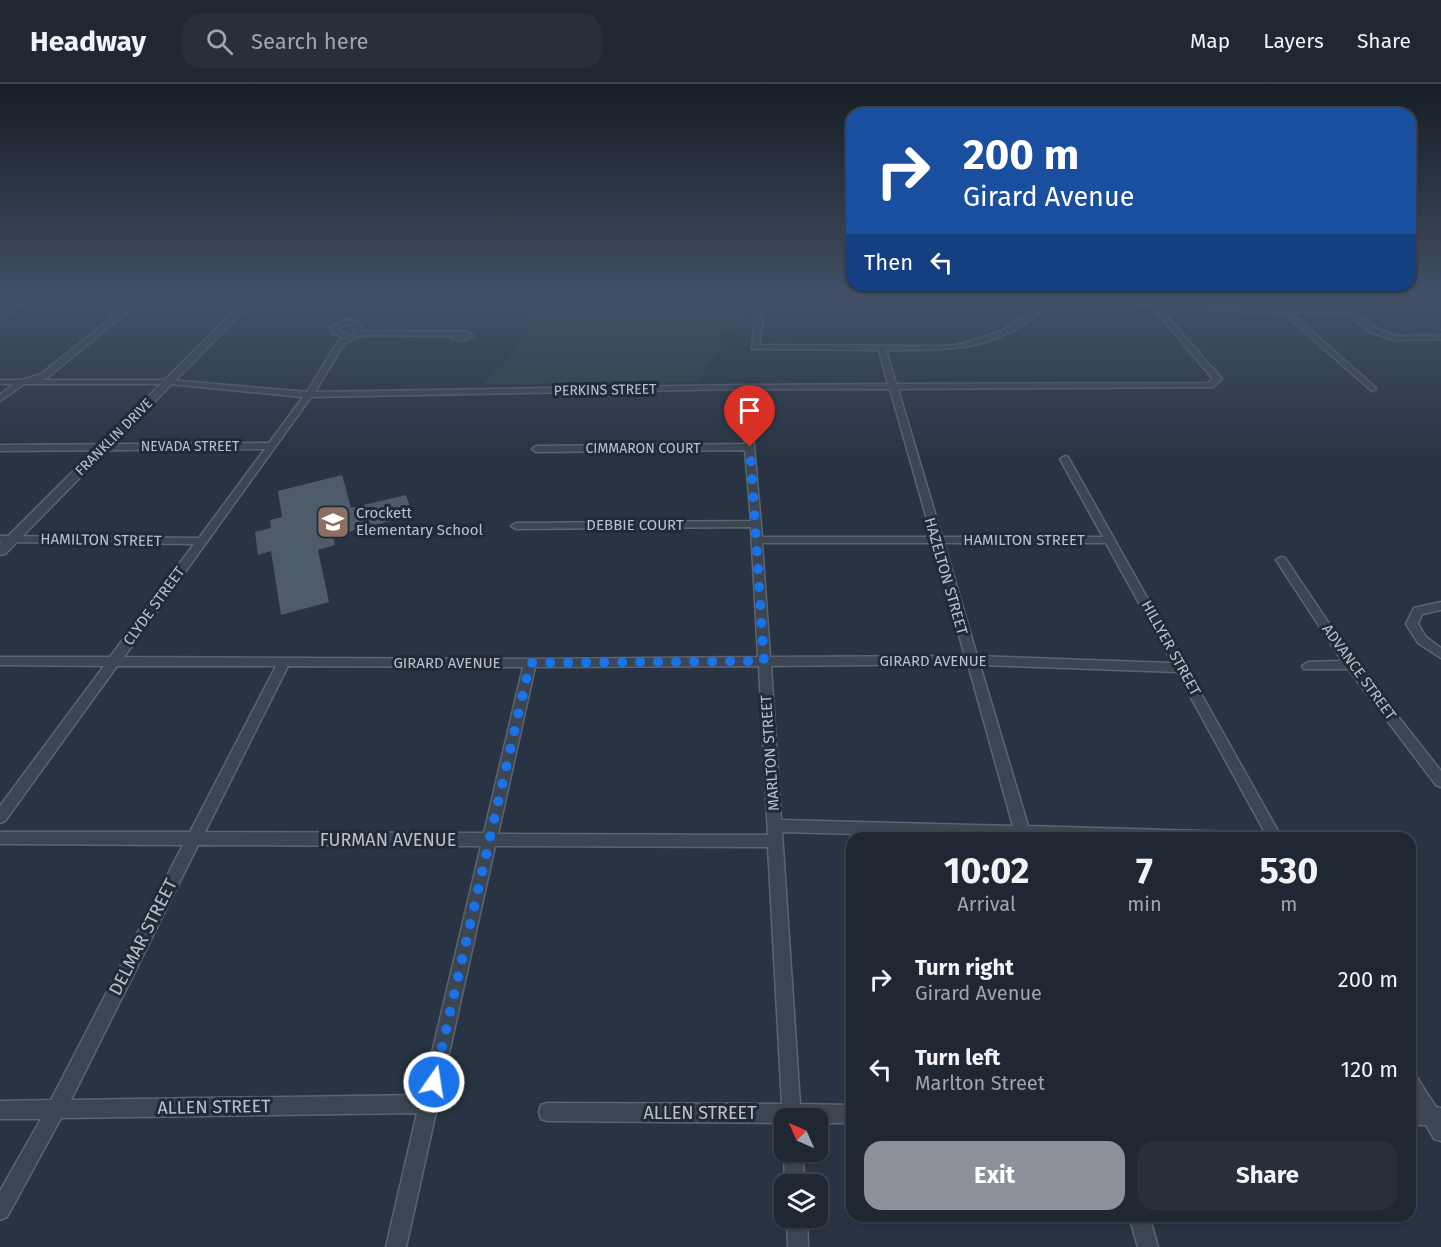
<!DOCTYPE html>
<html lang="en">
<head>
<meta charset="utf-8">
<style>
	:root { --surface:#1e2732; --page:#262f3a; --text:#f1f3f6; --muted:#a1a5ac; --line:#3c444d; --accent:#8c9099 }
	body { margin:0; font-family:"Fira Sans",sans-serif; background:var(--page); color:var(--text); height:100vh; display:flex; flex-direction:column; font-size:22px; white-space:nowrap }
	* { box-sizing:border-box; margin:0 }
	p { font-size:20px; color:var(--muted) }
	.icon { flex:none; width:33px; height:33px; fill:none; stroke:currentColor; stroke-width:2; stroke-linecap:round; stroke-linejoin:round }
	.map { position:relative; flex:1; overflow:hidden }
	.sheet { position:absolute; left:846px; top:748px; width:570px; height:390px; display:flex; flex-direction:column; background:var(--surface); border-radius:18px; box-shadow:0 2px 4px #0004,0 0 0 2px var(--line) }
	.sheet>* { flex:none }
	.hud { position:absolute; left:846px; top:24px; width:570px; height:183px; border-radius:18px; box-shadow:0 2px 4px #0004,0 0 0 2px var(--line); background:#1a4fa0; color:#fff; overflow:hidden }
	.needle { width:39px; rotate:315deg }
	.tools { position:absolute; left:774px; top:1024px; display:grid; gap:12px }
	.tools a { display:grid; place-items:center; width:54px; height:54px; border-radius:12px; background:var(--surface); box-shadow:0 2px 4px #0004,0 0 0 2px var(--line); font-size:30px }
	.pin { position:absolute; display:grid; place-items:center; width:51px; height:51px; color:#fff; margin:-62px -26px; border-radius:50% 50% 50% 0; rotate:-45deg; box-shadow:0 0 6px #0007 }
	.pin .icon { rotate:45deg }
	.me { position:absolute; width:66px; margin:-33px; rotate:13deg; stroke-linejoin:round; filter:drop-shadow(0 0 4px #0008) }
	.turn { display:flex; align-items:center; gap:21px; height:126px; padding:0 18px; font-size:27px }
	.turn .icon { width:78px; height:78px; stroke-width:2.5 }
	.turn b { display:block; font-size:42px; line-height:51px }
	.then { display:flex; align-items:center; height:57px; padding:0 18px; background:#0003; gap:12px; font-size:22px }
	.eta { display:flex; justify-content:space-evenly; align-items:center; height:102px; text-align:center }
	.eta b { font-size:36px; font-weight:700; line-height:42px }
	.cta { display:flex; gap:12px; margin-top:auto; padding:12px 18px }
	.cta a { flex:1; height:69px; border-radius:18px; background:var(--accent); color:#fff; font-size:24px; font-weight:700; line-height:69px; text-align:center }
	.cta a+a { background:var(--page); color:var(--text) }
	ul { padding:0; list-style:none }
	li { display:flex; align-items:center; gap:18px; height:90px; padding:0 18px }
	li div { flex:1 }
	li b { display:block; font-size:22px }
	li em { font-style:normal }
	header { display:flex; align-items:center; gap:36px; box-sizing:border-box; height:84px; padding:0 30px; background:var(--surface); border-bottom:2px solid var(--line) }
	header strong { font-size:28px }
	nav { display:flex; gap:33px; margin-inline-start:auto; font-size:21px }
	.search { width:420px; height:54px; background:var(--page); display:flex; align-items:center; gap:15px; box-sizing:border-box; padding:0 21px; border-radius:18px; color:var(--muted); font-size:22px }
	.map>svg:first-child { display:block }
	.green { fill:#2a4144 }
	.building { fill:#4e5b6b }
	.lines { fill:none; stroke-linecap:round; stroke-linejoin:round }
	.minor-casing { stroke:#5b6470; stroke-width:3 }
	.tertiary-casing { stroke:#5b6470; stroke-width:3 }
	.minor { fill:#3c4652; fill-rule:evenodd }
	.tertiary { fill:#3c4652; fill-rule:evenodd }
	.route { stroke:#1a73e8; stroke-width:10; stroke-dasharray:0 18 }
	.labels { text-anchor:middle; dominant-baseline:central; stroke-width:6; stroke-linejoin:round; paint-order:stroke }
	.far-street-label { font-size:14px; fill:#bac1cc; stroke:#212b38 }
	.poi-label { font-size:15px; fill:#bac1cc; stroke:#212b38; text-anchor:start }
	.street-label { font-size:15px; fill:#bac1cc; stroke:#212b38 }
	.near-street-label { font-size:18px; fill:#bac1cc; stroke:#212b38 }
</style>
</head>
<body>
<header>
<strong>Headway</strong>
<div class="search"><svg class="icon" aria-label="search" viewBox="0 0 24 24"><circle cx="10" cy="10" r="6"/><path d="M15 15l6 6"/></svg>Search here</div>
<nav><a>Map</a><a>Layers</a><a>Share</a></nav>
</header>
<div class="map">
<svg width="1441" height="1163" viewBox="0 0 1441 1163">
	<rect width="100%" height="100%" fill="#283443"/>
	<!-- green -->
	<polygon class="green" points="470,214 747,214 741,250 718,250 723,258 697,298 483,300 505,279 522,253 524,224 465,224"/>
	<!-- building -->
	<polygon class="building" points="342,391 351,424 406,411 413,431 333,452 335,461 318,466 329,518 281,531 271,467 258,471 255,448 271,444 270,436 282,433 278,407"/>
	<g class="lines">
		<defs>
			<g id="minor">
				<polygon points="24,214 31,214 0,235 0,230"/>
				<path d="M137 214H144L47 294 40 296H169L307 308 338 257 344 255 331 248V242L347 236 358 238 364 247 461 248 466 247 473 252 463 257 452 255V252L367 251 358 253 344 260 315 308 745 301 888 300 879 266 752 265 755 236 752 222 756 214H843L840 216H761L758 222 763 236 759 261 948 262 965 259 1002 247 1048 214H1055C1002 268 957 266 886 266L896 300 1208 299 1213 295 1151 221 1069 216 1066 214H1120L1207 222 1341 225 1328 214H1335L1376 244 1395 252 1441 251V255L1394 256 1370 248 1346 229 1290 228 1375 303 1376 305 1372 307 1282 228 1207 226 1158 222 1222 295 1213 303 898 305 942 453H1103L1060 375 1065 372 1068 373 1282 754H1268L1177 588 980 581 1028 742 1237 748 1242 749 1244 754H1013L782 748 800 1020 852 1021V1039H818V1035H784V1039L548 1037 541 1035 539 1028 541 1021 548 1019 782 1020 768 763 495 762 406 1163H386L417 1029 61 1034 7 1133 0 1136V1107L41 1035H0V1017L51 1016 183 761 0 760V748H190L276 582H117L5 737 0 739V722L104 582 0 581V573H110L194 460 0 458V452L199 454 265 365 0 367V361L269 359 303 313 169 300H24L0 317V311L14 300H0V296H22L41 290ZM347 240 352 242 357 249 349 252 338 245ZM741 305 745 360 536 362 532 365 536 368 745 366 751 437 516 439 511 442 516 445 751 443 758 573 530 575 124 573 311 313ZM749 305H890L932 453H762ZM762 459H933L965 572 770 573ZM944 459H1106L1172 579 977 572ZM968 580 1013 742 781 736 771 582ZM288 582 523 583 484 749 205 748ZM759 582 768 751 498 750 535 583ZM198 761 481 762 422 1011 71 1016Z"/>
				<path d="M862 214H886C881 218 867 218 862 214Z"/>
				<polygon points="1281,473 1285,474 1355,578 1441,687 1441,703 1436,701 1348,585 1304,585 1302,582 1308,578 1342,577 1276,476"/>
				<polygon points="1441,518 1441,526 1422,530 1418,540 1426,553 1441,564 1441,574 1418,559 1406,540 1414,524"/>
				<polygon points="1410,989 1416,992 1436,1023 1441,1024 1441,1057 1434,1055 1426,1041 1410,1041 1410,1023 1415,1023 1410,1015"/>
				<polygon points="784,1066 784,1068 802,1068 805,1101 785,1101 784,1068"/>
				<polygon points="1129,1132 1149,1132 1158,1163 1138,1163"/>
				<polygon points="787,1134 807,1134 808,1163 788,1163"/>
			</g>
			<polygon id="tertiary" points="247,214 256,214 5,470 0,471 0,460"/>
		</defs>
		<!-- minor casing -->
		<use href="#minor" class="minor-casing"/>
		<!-- tertiary casing -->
		<use href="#tertiary" class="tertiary-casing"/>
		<!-- minor -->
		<use href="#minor" class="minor"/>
		<!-- tertiary -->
		<use href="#tertiary" class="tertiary"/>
	</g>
	<!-- sky -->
	<linearGradient id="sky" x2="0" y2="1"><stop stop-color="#161d25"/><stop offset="0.57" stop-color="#425066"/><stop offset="1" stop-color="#425066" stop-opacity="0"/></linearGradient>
	<rect width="1441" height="377" fill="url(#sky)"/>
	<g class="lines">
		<!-- route -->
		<polyline class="route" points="434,998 530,579 764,577 750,363"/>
	</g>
	<!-- icons -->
	<defs>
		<symbol id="school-square" viewBox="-11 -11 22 22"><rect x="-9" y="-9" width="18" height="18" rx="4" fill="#8d6e63" stroke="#212b38"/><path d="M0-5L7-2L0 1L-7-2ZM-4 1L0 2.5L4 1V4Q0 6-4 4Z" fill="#fff"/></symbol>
	</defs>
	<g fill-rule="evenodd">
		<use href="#school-square" x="314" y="419" width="38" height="38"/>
	</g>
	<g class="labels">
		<!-- far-street labels -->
		<g class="far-street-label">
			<text transform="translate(605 306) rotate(-1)">PERKINS STREET</text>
			<text transform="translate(114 353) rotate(-45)">FRANKLIN DRIVE</text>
			<text x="190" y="362">NEVADA STREET</text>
			<text x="643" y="364">CIMMARON COURT</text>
		</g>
		<!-- poi labels -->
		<g class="poi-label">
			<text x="356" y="429">Crockett<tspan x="356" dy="17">Elementary School</tspan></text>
		</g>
		<!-- street labels -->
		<g class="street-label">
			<text x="635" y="441">DEBBIE COURT</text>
			<text transform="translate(101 456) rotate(1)">HAMILTON STREET</text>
			<text x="1024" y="456">HAMILTON STREET</text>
			<text transform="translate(946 492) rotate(74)">HAZELTON STREET</text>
			<text transform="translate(154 522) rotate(-54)">CLYDE STREET</text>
			<text transform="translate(1171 564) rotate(61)">HILLYER STREET</text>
			<text x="933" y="577">GIRARD AVENUE</text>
			<text x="447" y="579">GIRARD AVENUE</text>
			<text transform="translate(1359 588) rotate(54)">ADVANCE STREET</text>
			<text transform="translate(770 669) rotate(-94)">MARLTON STREET</text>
		</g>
		<!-- near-street labels -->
		<g class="near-street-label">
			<text x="388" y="756">FURMAN AVENUE</text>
			<text transform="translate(143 853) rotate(-63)">DELMAR STREET</text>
			<text transform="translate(214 1023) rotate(-1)">ALLEN STREET</text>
			<text x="700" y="1029">ALLEN STREET</text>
		</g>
	</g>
</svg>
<div class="tools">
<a><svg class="needle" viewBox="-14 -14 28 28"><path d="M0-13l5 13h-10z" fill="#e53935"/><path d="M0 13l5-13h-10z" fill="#a1a5ac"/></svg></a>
<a><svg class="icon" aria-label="layers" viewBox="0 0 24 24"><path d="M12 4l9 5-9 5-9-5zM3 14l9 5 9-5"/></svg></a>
</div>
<div class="pin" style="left:750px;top:363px;background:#d93025"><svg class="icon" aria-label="arrive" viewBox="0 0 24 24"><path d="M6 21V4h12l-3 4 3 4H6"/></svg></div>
<svg class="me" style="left:434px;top:998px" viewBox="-20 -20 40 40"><circle r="17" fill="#1a73e8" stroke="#fff" stroke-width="3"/><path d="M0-11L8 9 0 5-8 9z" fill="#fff"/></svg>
<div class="hud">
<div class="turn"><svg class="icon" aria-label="right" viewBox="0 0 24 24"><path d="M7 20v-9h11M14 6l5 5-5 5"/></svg><div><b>200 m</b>Girard Avenue</div></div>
<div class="then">Then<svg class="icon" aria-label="left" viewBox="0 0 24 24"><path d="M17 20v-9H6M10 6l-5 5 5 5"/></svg></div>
</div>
<section class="sheet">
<div class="eta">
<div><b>10:02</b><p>Arrival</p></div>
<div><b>7</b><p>min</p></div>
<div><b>530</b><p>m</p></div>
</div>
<ul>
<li><svg class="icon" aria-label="right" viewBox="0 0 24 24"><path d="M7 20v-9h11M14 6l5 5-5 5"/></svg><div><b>Turn right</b><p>Girard Avenue</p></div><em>200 m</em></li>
<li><svg class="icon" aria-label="left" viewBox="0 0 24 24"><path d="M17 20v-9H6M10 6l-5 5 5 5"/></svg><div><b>Turn left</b><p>Marlton Street</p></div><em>120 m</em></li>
</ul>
<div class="cta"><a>Exit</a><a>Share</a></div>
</section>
</div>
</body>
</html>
